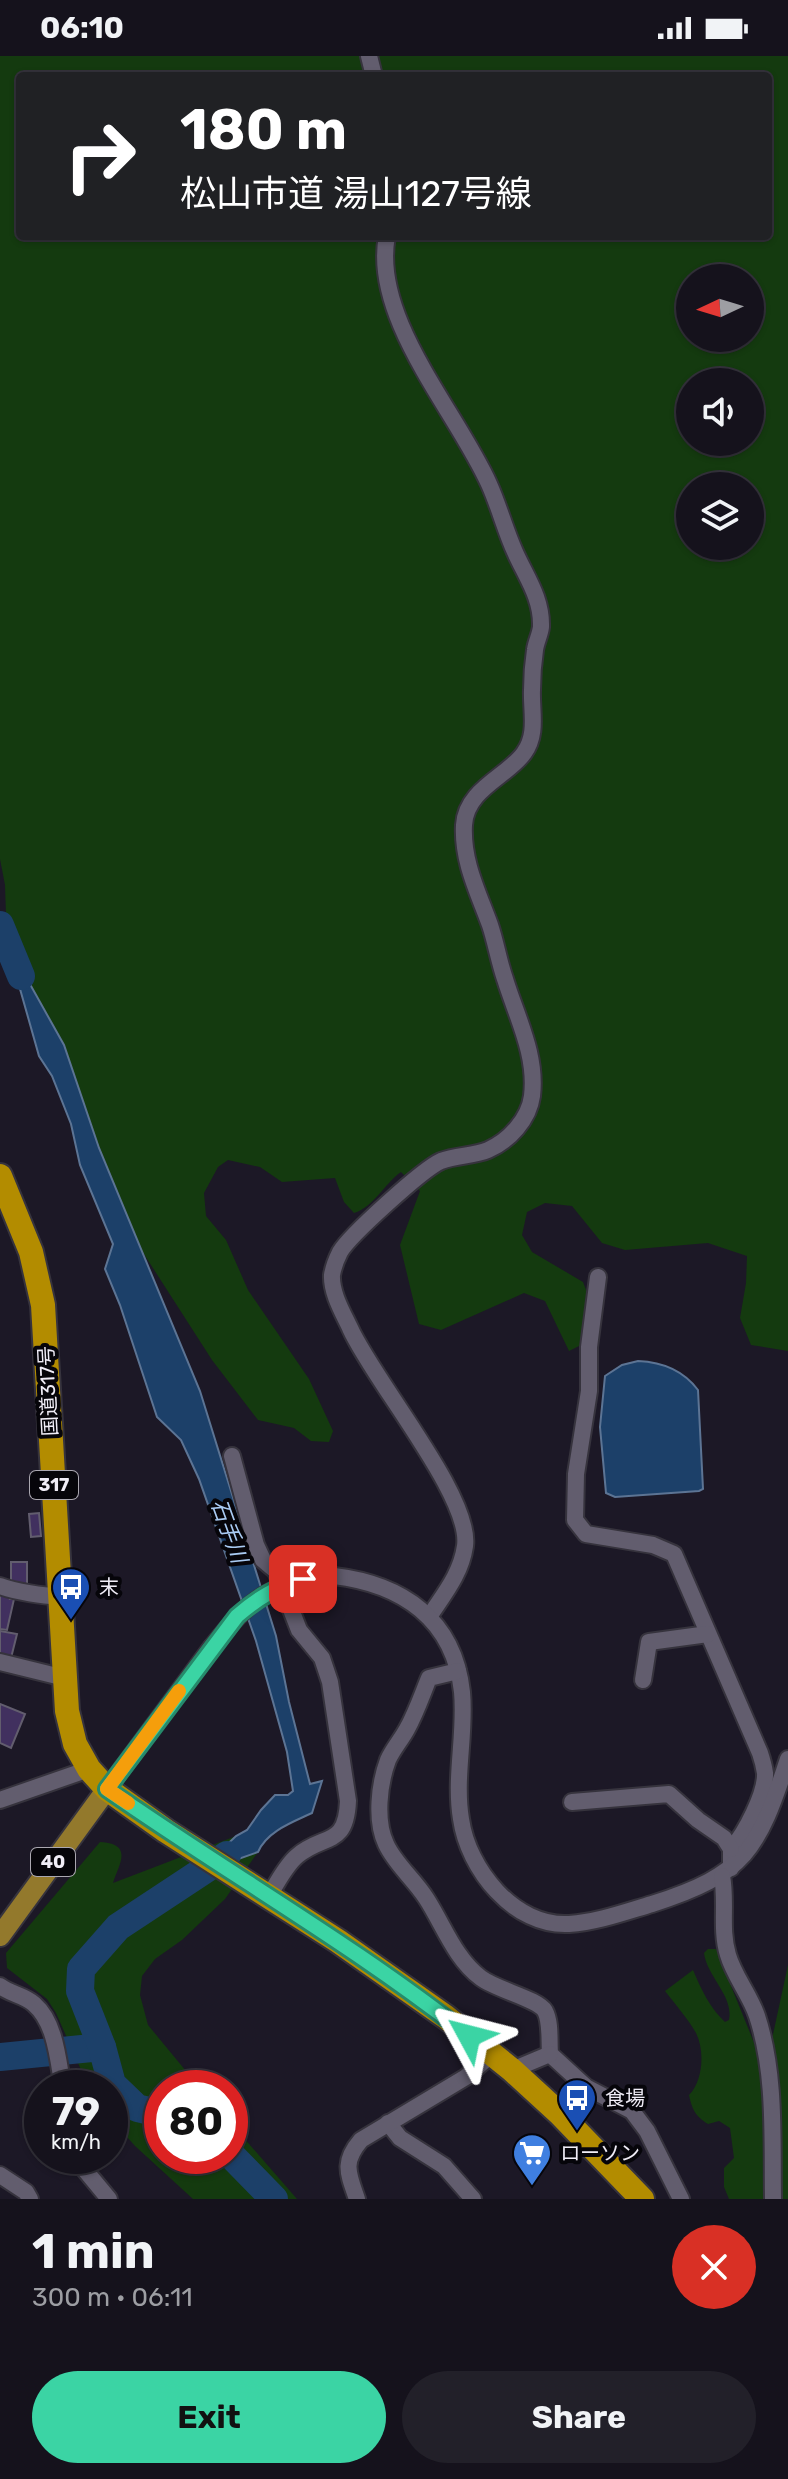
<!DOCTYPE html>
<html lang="en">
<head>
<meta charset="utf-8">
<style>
	:root { --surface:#15121c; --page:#222029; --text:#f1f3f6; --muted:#9d9ea3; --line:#34323b; --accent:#3bd4a4 }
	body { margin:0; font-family:Rubik,"Noto Sans JP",sans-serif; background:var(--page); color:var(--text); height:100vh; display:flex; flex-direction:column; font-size:30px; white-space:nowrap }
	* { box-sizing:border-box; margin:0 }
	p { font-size:26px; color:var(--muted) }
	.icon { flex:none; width:44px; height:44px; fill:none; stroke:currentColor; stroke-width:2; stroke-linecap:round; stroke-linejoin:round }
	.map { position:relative; height:2143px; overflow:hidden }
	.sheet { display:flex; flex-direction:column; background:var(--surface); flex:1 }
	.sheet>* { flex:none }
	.top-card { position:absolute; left:16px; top:16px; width:756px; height:168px; border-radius:8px; box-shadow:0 2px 6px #0004,0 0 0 2px var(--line); background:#202124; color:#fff; overflow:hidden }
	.needle { width:52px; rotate:266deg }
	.buttons { position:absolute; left:676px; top:208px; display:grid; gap:16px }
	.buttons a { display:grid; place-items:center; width:88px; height:88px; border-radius:50%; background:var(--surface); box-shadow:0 2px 6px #0004,0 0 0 2px var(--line); font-size:40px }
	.speed { position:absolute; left:24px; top:2014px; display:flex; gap:16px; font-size:40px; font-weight:700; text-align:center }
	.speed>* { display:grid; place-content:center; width:104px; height:104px; border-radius:50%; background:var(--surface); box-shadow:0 2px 6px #0004,0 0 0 2px var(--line); line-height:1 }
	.speed small { font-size:20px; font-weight:400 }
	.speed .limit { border:12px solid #d22; background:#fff; color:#111 }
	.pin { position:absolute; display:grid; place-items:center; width:68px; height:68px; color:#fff; margin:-34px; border-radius:16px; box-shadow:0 4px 12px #0006 }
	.me { position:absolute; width:88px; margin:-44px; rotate:308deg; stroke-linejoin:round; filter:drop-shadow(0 0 6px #0008) }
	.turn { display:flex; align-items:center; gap:28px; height:168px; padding:0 32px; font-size:36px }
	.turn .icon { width:104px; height:104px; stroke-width:2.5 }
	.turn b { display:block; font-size:56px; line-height:68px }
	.round { display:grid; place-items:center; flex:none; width:84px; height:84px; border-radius:42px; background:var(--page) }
	.headline { display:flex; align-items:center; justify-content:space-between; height:136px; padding:0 32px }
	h1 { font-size:48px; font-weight:700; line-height:60px }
	.primary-button { display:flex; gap:16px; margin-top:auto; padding:16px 32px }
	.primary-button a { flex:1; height:92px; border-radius:48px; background:var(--accent); color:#111; font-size:32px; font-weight:700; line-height:92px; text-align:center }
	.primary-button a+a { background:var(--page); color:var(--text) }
	.status { display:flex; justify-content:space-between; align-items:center; height:56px; padding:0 40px; background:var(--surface); direction:ltr }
	.status svg { height:22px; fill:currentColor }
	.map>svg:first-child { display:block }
	.green { fill:#143a0f; fill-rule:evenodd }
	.water { fill:#1c4069; stroke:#5c7494; stroke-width:2 }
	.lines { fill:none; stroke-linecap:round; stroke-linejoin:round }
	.river { stroke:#1c4069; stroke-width:28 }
	.building { fill:#41305f; stroke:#625d6e; stroke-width:2 }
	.minor-casing { stroke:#36333d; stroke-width:20 }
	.major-casing { stroke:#36333d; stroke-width:24 }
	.highway-casing { stroke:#36333d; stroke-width:28 }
	.minor { stroke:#625d6e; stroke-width:16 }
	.major { stroke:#93792c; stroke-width:20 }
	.highway { stroke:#b38c00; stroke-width:24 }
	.minor-bridge-casing { stroke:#36333d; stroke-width:20; stroke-linecap:butt }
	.minor-bridge { stroke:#625d6e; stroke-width:16 }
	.route-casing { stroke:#268a6b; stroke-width:20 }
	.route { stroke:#3bd4a4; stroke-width:14 }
	.slow { stroke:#f59e0b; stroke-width:14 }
	.labels { text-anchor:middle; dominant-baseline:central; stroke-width:8; stroke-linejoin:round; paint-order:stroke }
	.shield { fill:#06050a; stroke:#aaa7b0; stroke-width:2 }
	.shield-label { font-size:18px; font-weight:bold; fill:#f0edf7 }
	.street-label { font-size:20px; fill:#f0edf7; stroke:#06050a }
	.poi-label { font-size:20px; fill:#f0edf7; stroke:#06050a; text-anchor:start }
	.water-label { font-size:22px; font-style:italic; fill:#a9cbf3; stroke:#06050a }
</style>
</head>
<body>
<div class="status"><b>06:10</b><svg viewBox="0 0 49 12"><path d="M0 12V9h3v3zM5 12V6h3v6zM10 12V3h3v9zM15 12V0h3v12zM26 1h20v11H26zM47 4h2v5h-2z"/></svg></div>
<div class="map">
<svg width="788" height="2143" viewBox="0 0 788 2143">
	<rect width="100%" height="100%" fill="#1c1826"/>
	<!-- green -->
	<g class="green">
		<path d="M0 0H788V1295L751 1289 740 1262 746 1227 747 1200 708 1187 625 1194 602 1187 572 1150 545 1147 527 1156 522 1179 532 1196 583 1226 588 1239 581 1289 569 1295 545 1245 524 1237 441 1274 419 1268 400 1189 420 1135 401 1116C384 1128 374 1151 354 1157L344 1146 335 1122 282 1126 260 1111 228 1104 218 1111 204 1137 206 1160 226 1184 248 1234 309 1323 333 1375 329 1386 311 1385 294 1372 258 1364 212 1304 142 1195 99 1092 64 989 7 887 5 829 0 803ZM20 20H768V180H20ZM690 222H750V282H690ZM690 326H750V386H690ZM690 430H750V490H690Z"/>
		<path d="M236 1780 198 1817 258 1796 225 1843 182 1884 155 1903 142 1920 140 1939 148 1969 200 2032H162V2100H230V2066L297 2143H193L135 2090 111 2063 110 2032H89L56 1957 47 1943 7 1912 6 1897 100 1786C134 1788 119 1808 113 1827Z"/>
		<path d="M708 1893H716L755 1989 768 1987 772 1983 788 1909V2143H729L724 2131V2112L734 2102 730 2072 719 2065 708 2068C695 2060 692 2053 689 2039 703 2025 705 1995 696 1977 688 1963 675 1948 665 1935L693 1914C701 1933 710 1952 725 1966L729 1964C734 1940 707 1921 704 1897Z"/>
	</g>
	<!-- water -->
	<g class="water">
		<path d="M7 887 64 989 99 1092 200 1335 276 1580 289 1646 310 1728 322 1725 312 1757C293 1766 267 1775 258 1796L196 1818 236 1780 247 1774 261 1754 275 1739H288L293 1735 287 1696 256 1585 199 1423 181 1384 157 1361 120 1249 105 1213 113 1188 80 1109 71 1068 52 1020 39 1000Z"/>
		<path d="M638 1305C662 1306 683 1314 698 1334L703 1433 699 1435 615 1441 606 1437 600 1371 605 1320 622 1309Z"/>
	</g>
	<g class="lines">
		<!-- river -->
		<g class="river">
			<polyline points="0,869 21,920"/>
			<polyline points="0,2001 102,1991"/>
			<polyline points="162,2058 137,2052 112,2028 102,1991 80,1935 81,1913 118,1871 227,1799"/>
			<polyline points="230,2098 274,2143"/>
		</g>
	</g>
	<!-- building -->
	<g class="building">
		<polygon points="39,1457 41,1480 31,1481 29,1458"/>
		<rect x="11" y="1506" width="16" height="23"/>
		<polygon points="0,1537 11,1539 10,1543 14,1543 7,1574 0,1573"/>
		<polygon points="0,1575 17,1578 11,1602 0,1599"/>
		<polygon points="0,1648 25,1658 11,1692 0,1687"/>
	</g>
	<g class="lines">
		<defs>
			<g id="minor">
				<polyline points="369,0 374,20"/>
				<path d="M387 180C371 262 457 356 489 428 499 450 505 474 515 496 526 521 542 542 541 571 540 579 536 586 535 594 533 607 532 621 532 634 531 655 538 678 524 697 508 720 466 733 464 769 462 805 478 836 490 869 496 887 499 906 505 923 517 962 537 999 532 1040 529 1063 509 1085 488 1094 474 1100 456 1099 441 1105 423 1113 350 1179 340 1196 337 1202 333 1213 332 1219 331 1237 343 1257 350 1272 373 1324 472 1441 465 1490 461 1518 444 1538 429 1561"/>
				<path d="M598 1221 589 1291V1335L576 1418 575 1464 586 1478 653 1489 674 1498 760 1697C762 1703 764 1710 765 1717 766 1737 745 1778 731 1793V1812"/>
				<path d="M232 1400 256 1489 263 1504 276 1515 299 1574 322 1602 330 1626 348 1745C346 1792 324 1777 297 1800 285 1810 277 1828 268 1841"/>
				<path d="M334 1520C402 1528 454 1563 462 1636 466 1678 454 1721 461 1763 468 1813 514 1871 569 1868 598 1866 625 1856 652 1848 746 1818 758 1794 788 1703"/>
				<path d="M0 1530C13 1535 46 1541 60 1540"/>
				<polyline points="0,1606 65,1622"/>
				<path d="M458 1615 429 1622C422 1639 416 1657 407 1673 401 1684 393 1693 388 1704 379 1728 375 1765 386 1788 395 1808 414 1823 426 1842 443 1868 455 1903 481 1922 497 1934 538 1943 545 1955 551 1966 549 1985 550 1998L586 2031 632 2055 647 2075 681 2143"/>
				<polyline points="643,1624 649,1586 708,1578"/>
				<polyline points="107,1733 211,1592"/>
				<polyline points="0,1744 89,1713"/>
				<polyline points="572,1746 669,1738 698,1764 724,1782 731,1793"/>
				<path d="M722 1820C727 1846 720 1873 728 1899 734 1920 750 1939 757 1960 776 2018 772 2083 773 2143"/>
				<path d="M0 1930C10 1938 24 1939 34 1948 56 1967 58 2005 63 2032"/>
				<polyline points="512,2014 550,1998"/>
				<polyline points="388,2067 400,2082 444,2110 473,2143"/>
				<polyline points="76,2100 80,2108 109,2143"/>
				<polyline points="0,2119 26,2136 30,2143"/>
				<path d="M357 2143C348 2117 342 2106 361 2084L466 2021 492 1998"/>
			</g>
			<polyline id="major" points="0,1880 107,1733"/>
			<polyline id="highway" points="0,1120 31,1196 43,1249 67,1655 75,1688 89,1713 107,1733 166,1775 338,1885 446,1961 512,2014 560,2058 642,2143"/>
		</defs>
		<!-- minor casing -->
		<use href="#minor" class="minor-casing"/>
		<!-- major casing -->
		<use href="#major" class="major-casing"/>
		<!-- highway casing -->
		<use href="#highway" class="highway-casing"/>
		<!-- minor -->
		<use href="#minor" class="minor"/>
		<!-- major -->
		<use href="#major" class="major"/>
		<!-- highway -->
		<use href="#highway" class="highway"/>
		<defs>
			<path id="minor-bridge" d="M211 1592C251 1542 269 1527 334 1520"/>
		</defs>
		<!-- minor-bridge casing -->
		<use href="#minor-bridge" class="minor-bridge-casing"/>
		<!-- minor-bridge -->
		<use href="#minor-bridge" class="minor-bridge"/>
	</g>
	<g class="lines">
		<defs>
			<path id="route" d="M303 1523C276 1531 258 1542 237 1560L107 1733C227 1817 354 1889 469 1980"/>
		</defs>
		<!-- route casing -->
		<use href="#route" class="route-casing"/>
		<!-- route -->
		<use href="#route" class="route"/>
		<!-- slow -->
		<polyline class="slow" points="128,1747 107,1733 179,1635"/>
	</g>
	<!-- icons -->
	<defs>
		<symbol id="bus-pin" viewBox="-11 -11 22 30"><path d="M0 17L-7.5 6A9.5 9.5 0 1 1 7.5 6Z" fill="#1a4fb4" stroke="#06050a"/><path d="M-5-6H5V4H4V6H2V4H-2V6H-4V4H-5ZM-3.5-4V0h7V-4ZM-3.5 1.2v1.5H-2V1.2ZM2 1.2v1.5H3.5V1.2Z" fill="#fff"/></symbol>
		<symbol id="supermarket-pin" viewBox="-11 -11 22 30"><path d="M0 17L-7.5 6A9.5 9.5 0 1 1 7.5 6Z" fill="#3f7fe0" stroke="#06050a"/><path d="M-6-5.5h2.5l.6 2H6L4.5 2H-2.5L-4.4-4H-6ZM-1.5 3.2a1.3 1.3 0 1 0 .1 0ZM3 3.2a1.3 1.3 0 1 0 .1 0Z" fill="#fff"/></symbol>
	</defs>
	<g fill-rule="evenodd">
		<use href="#bus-pin" x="49" y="1509" width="44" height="60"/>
		<use href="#bus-pin" x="555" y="2020" width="44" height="60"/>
		<use href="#supermarket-pin" x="510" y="2075" width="44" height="60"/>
	</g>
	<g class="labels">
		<!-- shield labels -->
		<g class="shield">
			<rect x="30" y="1415" width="48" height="28" rx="6"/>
			<rect x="31" y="1792" width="44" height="28" rx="6"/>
		</g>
		<g class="shield-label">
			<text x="54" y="1429">317</text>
			<text x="53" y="1806">40</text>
		</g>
		<!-- street labels -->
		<g class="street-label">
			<text transform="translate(48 1335) rotate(-93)">国道317号</text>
		</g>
		<!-- poi labels -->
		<g class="poi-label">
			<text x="99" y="1531">末</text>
			<text x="605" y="2042">食場</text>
			<text x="560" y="2097">ローソン</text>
		</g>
		<!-- water labels -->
		<g class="water-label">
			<text transform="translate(229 1475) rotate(70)">石手川</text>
		</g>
	</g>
</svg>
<div class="buttons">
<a><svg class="needle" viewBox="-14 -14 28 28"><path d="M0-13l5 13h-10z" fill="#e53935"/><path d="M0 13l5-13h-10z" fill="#9d9ea3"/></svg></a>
<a><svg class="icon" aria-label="sound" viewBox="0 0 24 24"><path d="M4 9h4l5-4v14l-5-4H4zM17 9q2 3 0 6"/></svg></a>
<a><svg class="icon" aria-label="layers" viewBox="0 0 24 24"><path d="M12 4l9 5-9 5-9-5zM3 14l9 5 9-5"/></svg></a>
</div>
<div class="speed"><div>79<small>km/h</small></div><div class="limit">80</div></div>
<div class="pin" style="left:303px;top:1523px;background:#d93025"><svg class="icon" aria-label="arrive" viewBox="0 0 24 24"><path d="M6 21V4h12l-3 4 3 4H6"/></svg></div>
<svg class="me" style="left:469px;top:1980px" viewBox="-20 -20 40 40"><path d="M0-17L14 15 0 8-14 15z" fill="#3bd4a4" stroke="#fff" stroke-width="4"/></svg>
<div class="top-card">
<div class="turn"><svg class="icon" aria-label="right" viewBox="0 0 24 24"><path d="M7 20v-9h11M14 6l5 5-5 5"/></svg><div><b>180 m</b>松山市道 湯山127号線</div></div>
</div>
</div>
<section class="sheet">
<div class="headline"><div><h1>1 min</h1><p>300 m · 06:11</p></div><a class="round" style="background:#d93025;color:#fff"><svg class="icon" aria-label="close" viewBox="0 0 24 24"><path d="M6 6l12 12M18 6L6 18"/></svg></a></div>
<div class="primary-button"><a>Exit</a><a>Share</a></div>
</section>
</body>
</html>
